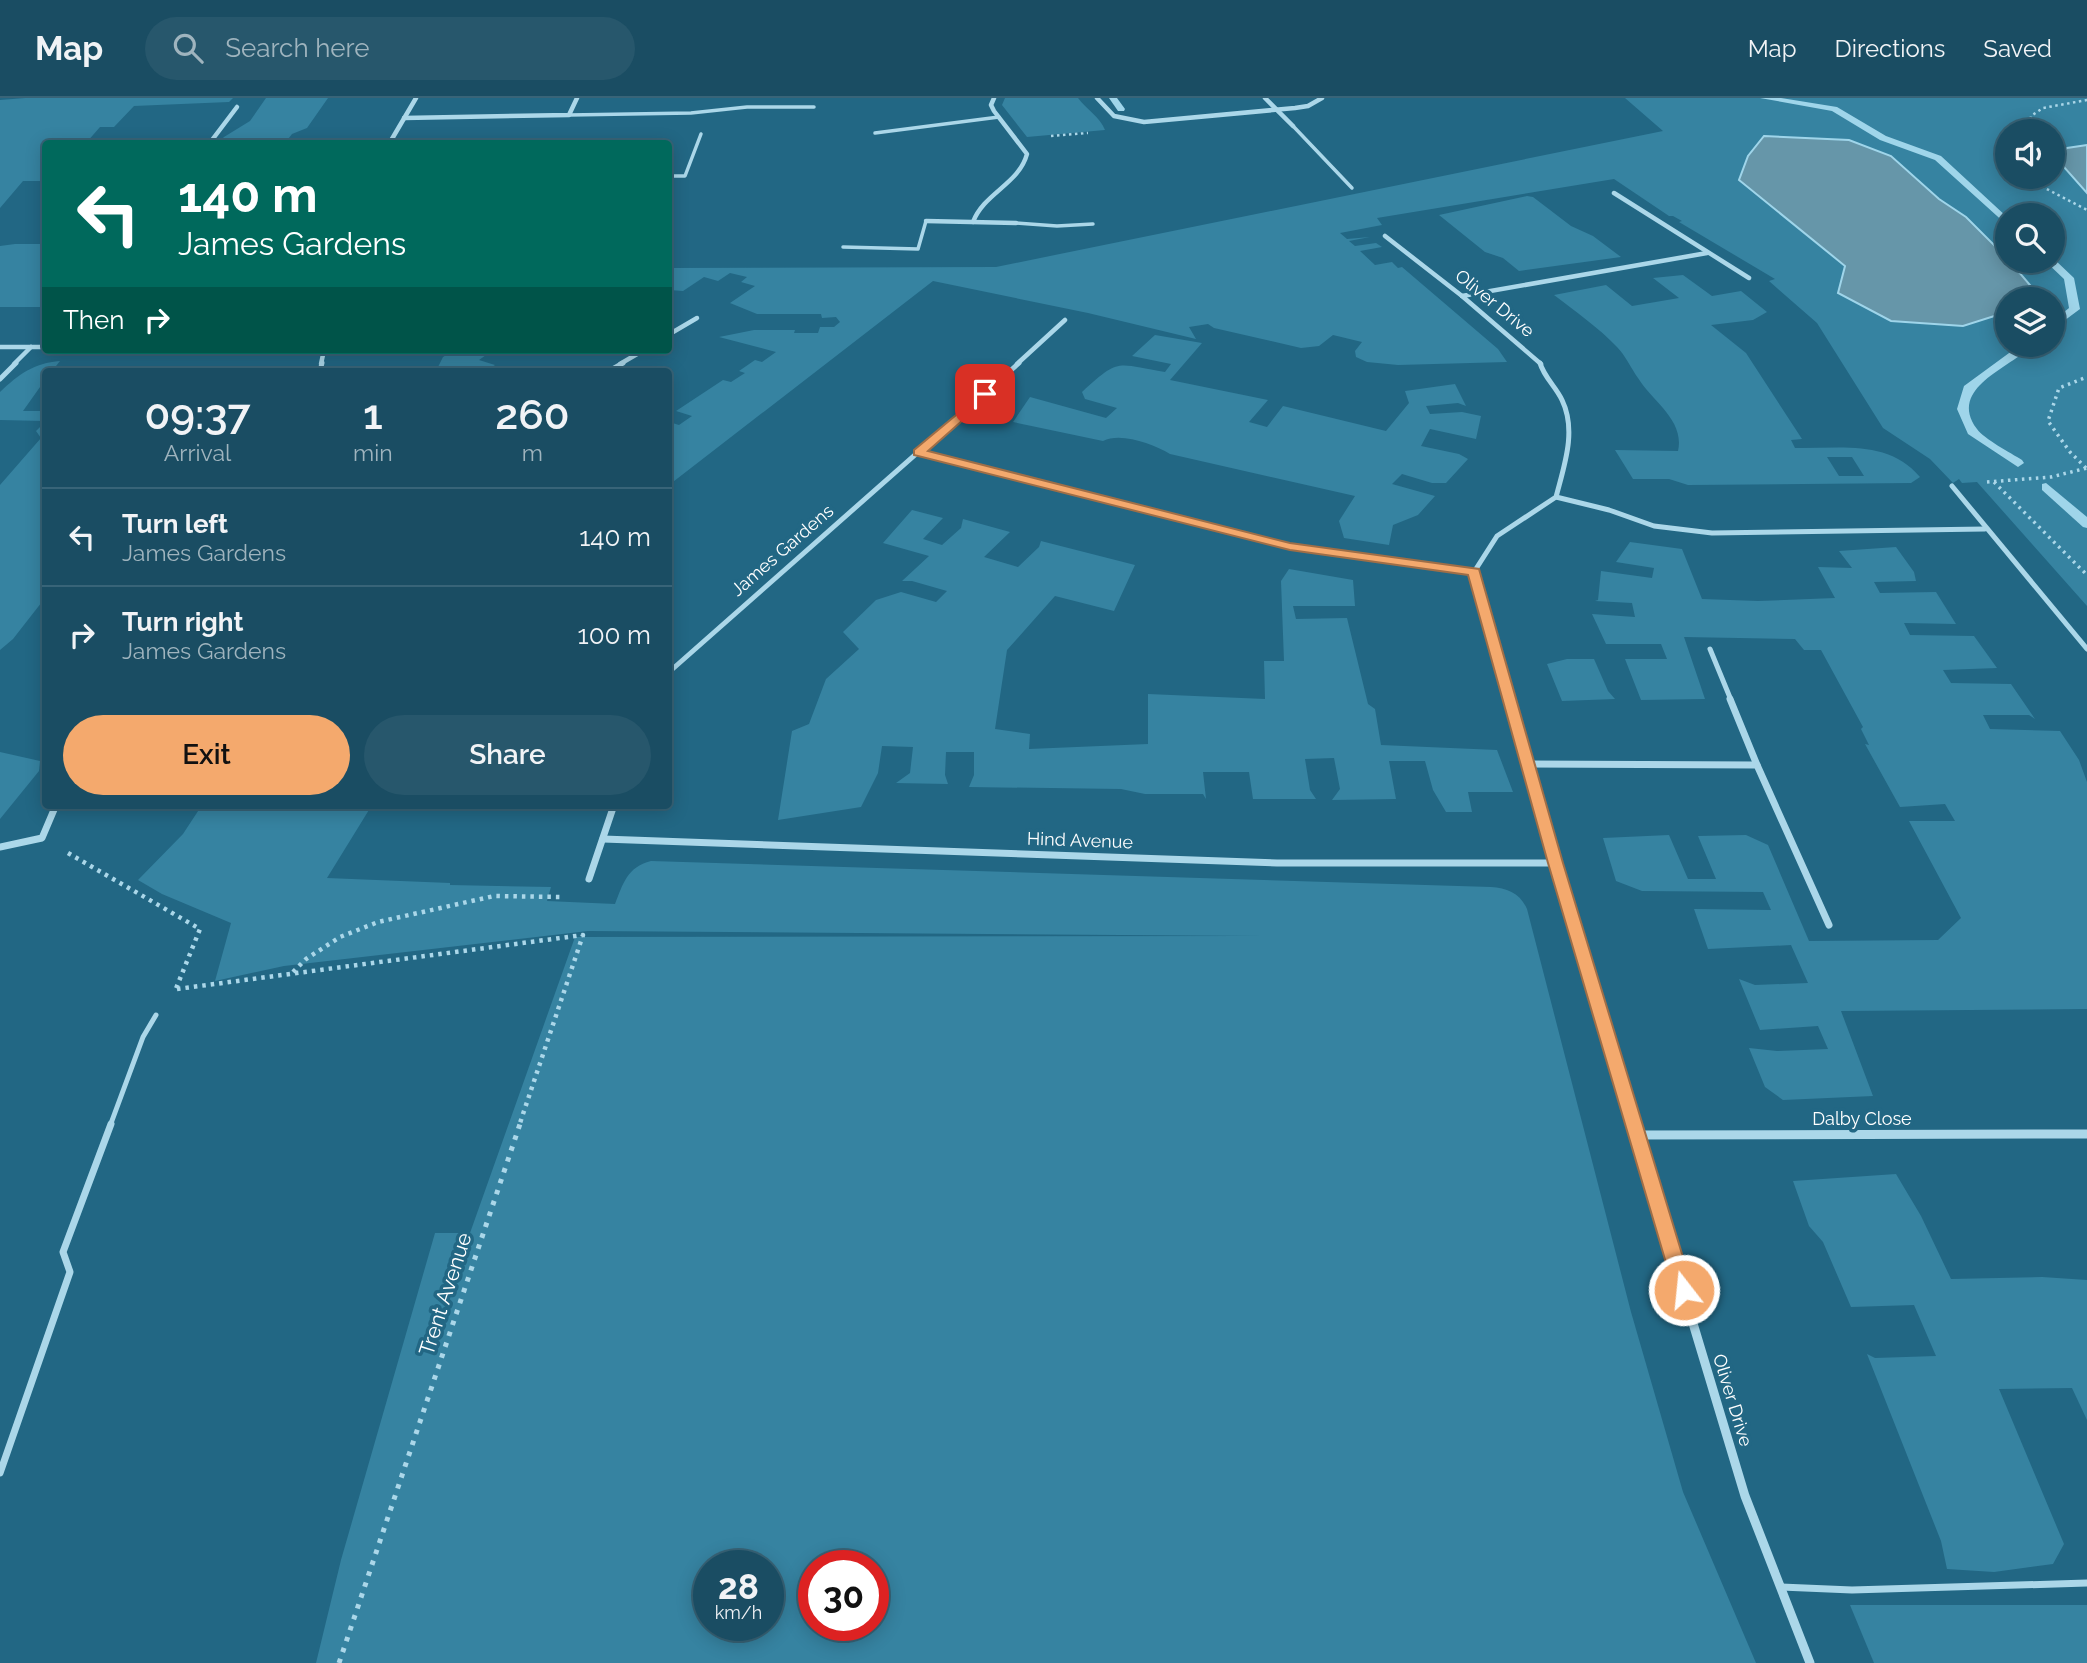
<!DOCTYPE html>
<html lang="en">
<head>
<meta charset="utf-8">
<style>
	:root { --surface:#1a4d63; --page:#27576c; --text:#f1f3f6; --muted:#9fb4be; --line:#386478; --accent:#f4a96d }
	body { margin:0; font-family:Raleway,sans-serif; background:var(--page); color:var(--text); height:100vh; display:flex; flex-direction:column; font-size:26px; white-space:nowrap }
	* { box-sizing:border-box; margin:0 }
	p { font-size:23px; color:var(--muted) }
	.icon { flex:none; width:38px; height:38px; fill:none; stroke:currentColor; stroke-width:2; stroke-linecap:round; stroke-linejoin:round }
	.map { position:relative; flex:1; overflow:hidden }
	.details { position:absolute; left:42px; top:270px; width:630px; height:441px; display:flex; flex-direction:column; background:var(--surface); border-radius:7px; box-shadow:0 4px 18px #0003,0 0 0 2px var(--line) }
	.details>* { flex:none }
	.guide { position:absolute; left:42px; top:42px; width:630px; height:214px; border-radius:7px; box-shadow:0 4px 18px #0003,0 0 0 2px var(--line); background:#00695c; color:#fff; overflow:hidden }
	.buttons { position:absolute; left:1995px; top:21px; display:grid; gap:14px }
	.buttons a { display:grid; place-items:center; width:70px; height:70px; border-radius:50%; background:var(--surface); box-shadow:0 4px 18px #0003,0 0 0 2px var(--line); font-size:35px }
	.speed { position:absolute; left:693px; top:1452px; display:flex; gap:14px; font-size:35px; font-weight:700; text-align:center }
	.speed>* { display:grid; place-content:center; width:91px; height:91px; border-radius:50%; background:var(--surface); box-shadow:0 4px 18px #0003,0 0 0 2px var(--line); line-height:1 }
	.speed small { font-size:18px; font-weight:400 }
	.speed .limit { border:10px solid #d22; background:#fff; color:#111 }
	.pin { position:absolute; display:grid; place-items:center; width:60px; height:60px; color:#fff; margin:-30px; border-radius:14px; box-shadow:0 4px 10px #0006 }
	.me { position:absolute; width:77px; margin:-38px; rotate:344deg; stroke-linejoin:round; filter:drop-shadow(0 0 5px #0008) }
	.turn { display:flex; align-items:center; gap:24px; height:147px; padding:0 21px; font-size:32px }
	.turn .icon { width:91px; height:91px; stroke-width:2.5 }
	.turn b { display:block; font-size:49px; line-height:60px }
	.then { display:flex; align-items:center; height:66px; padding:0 21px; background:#0003; gap:14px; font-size:26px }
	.eta { display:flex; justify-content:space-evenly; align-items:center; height:119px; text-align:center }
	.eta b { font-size:42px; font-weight:600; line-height:49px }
	.button { display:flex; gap:14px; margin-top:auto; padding:14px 21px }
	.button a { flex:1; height:80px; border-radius:42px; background:var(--accent); color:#111; font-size:28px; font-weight:600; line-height:80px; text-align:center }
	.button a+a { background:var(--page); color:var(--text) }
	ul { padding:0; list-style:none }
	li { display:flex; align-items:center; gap:21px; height:98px; padding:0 21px; border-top:2px solid var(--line) }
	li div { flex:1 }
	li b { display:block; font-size:26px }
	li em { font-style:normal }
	header { display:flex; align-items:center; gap:42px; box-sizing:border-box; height:98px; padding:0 35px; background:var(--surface); border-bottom:2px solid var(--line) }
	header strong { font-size:33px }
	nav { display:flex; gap:38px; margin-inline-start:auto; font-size:24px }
	.search { width:490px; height:63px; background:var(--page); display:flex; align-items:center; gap:18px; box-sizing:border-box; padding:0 24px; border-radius:38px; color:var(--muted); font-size:26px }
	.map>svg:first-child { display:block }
	.green { fill:#3683a1; fill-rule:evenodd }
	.water { fill:#6696a9; stroke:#9fd5ea; stroke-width:2 }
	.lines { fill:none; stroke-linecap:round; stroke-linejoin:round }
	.stream { fill:#9fd5ea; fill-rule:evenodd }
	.path-far3 { stroke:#abd7e9; stroke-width:2.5; stroke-dasharray:2.5 3.5; stroke-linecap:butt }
	.path-far2 { stroke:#abd7e9; stroke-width:3.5; stroke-dasharray:2.5 4.5; stroke-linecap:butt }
	.path-far1 { stroke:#abd7e9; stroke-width:4.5; stroke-dasharray:3.5 5; stroke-linecap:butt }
	.path { stroke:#abd7e9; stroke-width:5; stroke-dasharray:4.5 7; stroke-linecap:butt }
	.lane-far2 { stroke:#abd7e9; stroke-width:3.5 }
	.lane-far1 { stroke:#abd7e9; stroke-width:5 }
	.lane { stroke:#abd7e9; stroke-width:7 }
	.street-far3 { stroke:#abd7e9; stroke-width:4.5 }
	.street-far2 { stroke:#abd7e9; stroke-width:5 }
	.street-far1 { stroke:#abd7e9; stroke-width:7 }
	.street { stroke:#abd7e9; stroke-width:9 }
	.route { fill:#f4a96d; stroke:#9f6e47; stroke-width:2 }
	.labels { text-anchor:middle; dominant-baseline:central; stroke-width:7; stroke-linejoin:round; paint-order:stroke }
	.street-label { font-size:18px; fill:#fff; stroke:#226784 }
	.near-street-label { font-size:21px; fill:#fff; stroke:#226784 }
</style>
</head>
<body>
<header>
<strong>Map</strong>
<div class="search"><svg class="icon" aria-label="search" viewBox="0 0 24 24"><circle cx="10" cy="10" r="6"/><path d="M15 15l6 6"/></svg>Search here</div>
<nav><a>Map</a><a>Directions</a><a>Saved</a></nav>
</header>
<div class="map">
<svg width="2087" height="1565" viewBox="0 0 2087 1565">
	<rect width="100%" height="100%" fill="#226784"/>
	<!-- green -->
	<g class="green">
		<polygon points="25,0 233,0 229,4 134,8 114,29 100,29 86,45 46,46 45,83 23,83 0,110 0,2"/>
		<polygon points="266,0 328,0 307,30 292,36 285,45 218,45 224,39 250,23"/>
		<path d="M1005 0H1078C1086 11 1100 19 1105 32L1027 39 1002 7Z"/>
		<path d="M1625 0H2087V508L1977 384 1962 385 1959 381 1953 385 1930 361 1883 330 1817 225 1769 183 1775 181 1679 124 1682 123 1673 118H1669L1614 81 1377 120 1382 127 1340 135 1347 141 1370 139 1349 143 1355 148 1376 145 1382 149 1360 153 1375 167 1392 164 1398 170 1402 169 1498 251 1507 264 1398 267 1367 264 1356 259 1355 253 1362 244 1333 237 1319 248 1301 250 1214 230 1208 226 1189 229 1196 241 1088 215 933 183 669 387V324L679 327 692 318 676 313 723 282 731 284 745 275 739 273 755 262 762 264 776 254 719 239 754 232H795L794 235H818L820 229H834L840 224 836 219 822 220 821 216H757L730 205 755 188 741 184 747 179 730 175 718 183 704 179 683 193 669 192V170L996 169 1663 33ZM2007 33H2053V79H2007ZM2007 117H2053V163H2007ZM2007 201H2053V247H2007Z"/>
		<polygon points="1527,98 1533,99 1571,128 1593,138 1621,159 1519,173 1503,160 1485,154 1439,117"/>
		<polygon points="15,146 45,146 45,209 0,209 0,148"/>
		<path d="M1683 177 1712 198 1741 193 1767 214 1753 222 1711 227 1746 255 1802 341 1791 342 1795 350C1840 351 1888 341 1920 379L1911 385 1688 387 1669 381H1633L1615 352 1678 353C1685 322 1652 303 1638 280 1631 270 1625 257 1617 249 1599 230 1575 213 1554 197L1606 187 1632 208 1679 200 1653 180ZM1827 359H1852L1864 378H1839Z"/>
		<path d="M1155 237 1202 245 1170 282 1268 302 1249 324 1267 329 1283 308 1386 333 1409 305 1405 293 1455 286 1466 308 1458 305 1426 308 1430 316 1462 314 1481 318 1476 341 1430 331 1421 348 1459 356 1468 361 1446 385H1432L1402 376 1392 386 1435 398 1418 417 1393 427 1389 447 1344 440 1339 423 1355 398 1170 356C1153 346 1121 334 1103 343L1013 324 1030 299 1106 320 1117 310 1085 301 1082 294C1120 259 1116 266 1165 274L1171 266 1132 258Z"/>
		<polygon points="455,252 493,252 479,262 495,267 486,273 436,273 443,259"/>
		<path d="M60 263 52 273H46L45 282 23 313H42L45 309V323L0 322V294C19 276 34 265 60 263Z"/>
		<polygon points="45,324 45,500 13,541 0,552 0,387 41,340 36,333"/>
		<polygon points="912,412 943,420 923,441 942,447 961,430 963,421 1010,434 984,459 1018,469 1039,449 1041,443 1135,467 1114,513 1055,498 1007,552 995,631 1030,636 1029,651 1148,646 1148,596 1265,601 1264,563 1284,563 1281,483 1289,471 1353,482 1355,508 1293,508 1296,521 1347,520 1368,606 1375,611 1381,647 1497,652 1513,694 1468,694 1472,714 1446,714 1433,692 1425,663 1389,663 1396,701 1332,702 1340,691 1334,660 1305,661 1310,692 1316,701 1253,701 1249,674 1203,674 1206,701 1203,696 1145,696 1121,691 969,689 974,677 974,654 946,654 945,677 948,686 896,685 910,675 913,649 882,648 878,675 861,709 778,722 792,633 809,626 826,581 859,551 843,534 876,502 901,494 936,504 947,493 912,483 902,483 929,458 883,445"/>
		<polygon points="1630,444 1682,451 1702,501 1758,503 1835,500 1818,469 1852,470 1839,453 1896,449 1914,474 1916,483 1874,484 1880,495 1936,494 1956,526 1904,525 1910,537 1974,538 1997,570 1943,572 1951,585 2011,586 2035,621 2029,617 1983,617 1990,631 2060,633 2079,662 2087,684 2087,911 1841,913 1873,998 1783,1002 1765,989 1749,950 1777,953 1828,951 1818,928 1760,932 1739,881 1755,887 1808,885 1791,847 1708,851 1694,811 1771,812 1763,794 1642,793 1616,783 1603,740 1669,737 1688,781 1716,781 1698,738 1746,737 1768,747 1809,843 1938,842 1961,820 1909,723 1955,723 1945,706 1900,709 1865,646 1869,647 1861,631 1863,629 1821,552 1804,552 1795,541 1684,539 1705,601 1641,602 1625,561 1667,561 1661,546 1606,546 1592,516 1635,519 1632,505 1595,503 1598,502 1601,473 1652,480 1654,470 1616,464"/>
		<polygon points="1567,561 1594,561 1608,593 1615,601 1562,603 1547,566"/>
		<polygon points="0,654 40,663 39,673 0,721"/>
		<path d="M202 707H372L327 780 450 785V787L551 789 547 803 615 806C623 786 627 769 651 763L1491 789C1507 790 1520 795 1527 811L1631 1214 1683 1394 1756 1565H316L341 1462 435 1135H470L575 839 1260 838 588 833 284 868 215 883 231 825 162 796 138 782 183 736ZM709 1468H768V1528H709ZM814 1468H873V1528H814Z"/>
		<polygon points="1896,1076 1921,1118 1951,1181 2042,1179 2087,1182 2087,1322 2072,1290 1999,1291 2064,1446 2053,1466 1994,1474 1947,1471 1941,1443 1867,1256 1875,1260 1936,1258 1914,1207 1851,1209 1823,1144 1809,1128 1793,1083"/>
		<polygon points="1850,1507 2087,1507 2087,1565 1874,1565"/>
	</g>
	<!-- water -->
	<g class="water">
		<polygon points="1764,38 1849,42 1891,58 1939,101 1966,119 2007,160 2030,187 2021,201 2007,201 2007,214 1963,228 1891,223 1838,195 1845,168 1739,82 1748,58"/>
		<polygon points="2087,47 2087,95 2055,59 2067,50"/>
	</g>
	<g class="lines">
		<!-- stream -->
		<g class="stream">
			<polygon points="1109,0 1117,0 1125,11 1124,13 1118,13"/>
			<polygon points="1760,0 1781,0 1837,9 1886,38 1941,58 2007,119 2007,127 1935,62 1880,42 1832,13"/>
			<polygon points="2054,161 2074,180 2080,211 2053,231 2053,223 2069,210 2064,181 2045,163"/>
			<path d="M2020 247H2033C2010 270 1947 290 1977 331 1984 341 2011 355 2022 362L2024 365 2018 369 1968 336 1957 311 1964 288Z"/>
			<polygon points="2046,385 2087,419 2087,430 2083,429 2042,392 2042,386"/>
		</g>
		<!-- path-far3 -->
		<g class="path-far3">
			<polyline points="2029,33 2031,18 2043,10 2087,2"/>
			<polyline points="1051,38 1088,35"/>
			<polyline points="2034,79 2041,88 2087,112"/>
		</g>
		<!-- path-far2 -->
		<g class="path-far2">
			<polyline points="2086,370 2070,354 2048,323 2059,290 2087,279"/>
			<polyline points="1987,384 2051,379 2087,370"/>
			<polyline points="1994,384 2087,477"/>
		</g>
		<!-- path-far1 -->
		<g class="path-far1">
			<polyline points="68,755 200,831 175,893"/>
			<polyline points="293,874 306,861 340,839 378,824 494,798 564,799"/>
			<polyline points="177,891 583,837 519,1028"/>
		</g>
		<!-- path -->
		<polyline class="path" points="339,1565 520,1026"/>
		<!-- lane-far2 -->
		<g class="lane-far2">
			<polyline points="569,17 691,15 747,9 814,9"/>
			<polyline points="1293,28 1352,90"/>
			<polyline points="875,35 999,19"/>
			<polyline points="668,78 685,78 701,36"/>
			<polyline points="1016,125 1057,128 1093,126"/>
			<polyline points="843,149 918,151 926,123"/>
		</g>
		<!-- lane-far1 -->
		<polyline class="lane-far1" points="110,1028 143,939 156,917"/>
		<!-- lane -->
		<g class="lane">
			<polyline points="0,1375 70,1174 63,1154 111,1026"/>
			<polyline points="1781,1489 1852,1492 2087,1485"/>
		</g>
		<!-- street-far3 -->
		<g class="street-far3">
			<polyline points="1097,0 1114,18 1144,24 1295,10 1308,8 1322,0"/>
			<polyline points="1265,0 1293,28"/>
			<polyline points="404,20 569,17 577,0"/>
			<polyline points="209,46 237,9"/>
			<polyline points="389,46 416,0"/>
			<polyline points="1614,95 1749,180"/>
			<polyline points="926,123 1016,125"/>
			<path d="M973 124C984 95 1019 86 1027 56L994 13 991 7 994 0"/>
			<polyline points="1385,138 1462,198 1541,266"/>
			<polyline points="1462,198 1707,155"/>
			<polyline points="668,237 697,220"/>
			<polyline points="0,249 46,249"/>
			<polyline points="14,266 31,249"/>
			<polyline points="321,266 324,252"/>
			<polyline points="620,266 644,252"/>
			<polyline points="1017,266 1065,222"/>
		</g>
		<!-- street-far2 -->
		<g class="street-far2">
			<polyline points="320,273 322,265"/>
			<polyline points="609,273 623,265"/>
			<polyline points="0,281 16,265"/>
			<polyline points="919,355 1290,449 1474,474"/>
			<polyline points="1952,388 2087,551"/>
			<polyline points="1556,399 1609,412 1654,428 1712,435 1985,431"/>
			<polyline points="1710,551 1731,602"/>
			<polyline points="668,575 1019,265"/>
			<path d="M1510 602 1474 474 1497 438 1556 399C1564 368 1577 333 1562 302 1556 289 1544 279 1540 265"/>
		</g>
		<!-- street-far1 -->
		<g class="street-far1">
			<polyline points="1509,601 1555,765 1634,1028"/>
			<polyline points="1730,601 1757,667"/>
			<polyline points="1527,666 1757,667 1829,827"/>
			<polyline points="603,741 1277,765 1555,765"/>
			<polyline points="0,749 42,740 56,707"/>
			<polyline points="589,781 614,707"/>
		</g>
		<!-- street -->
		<g class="street">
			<polyline points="1633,1026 1745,1398 1810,1565"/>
			<polyline points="1638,1037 2087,1036"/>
		</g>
	</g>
	<!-- route -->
	<polygon class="route" points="985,293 991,296 989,299 928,353 1290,445 1479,471 1563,765 1693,1192 1691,1197 1684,1199 1677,1197 1674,1192 1548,765 1468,477 1290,452 914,357 914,352"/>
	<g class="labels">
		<!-- street labels -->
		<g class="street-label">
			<text transform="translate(1495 205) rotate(39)">Oliver Drive</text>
			<text transform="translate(782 452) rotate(-41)">James Gardens</text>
			<text transform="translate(1080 742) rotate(2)">Hind Avenue</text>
			<text x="1862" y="1020">Dalby Close</text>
			<text transform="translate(1733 1302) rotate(73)">Oliver Drive</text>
		</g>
		<!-- near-street labels -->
		<g class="near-street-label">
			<text transform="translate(445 1196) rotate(-72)">Trent Avenue</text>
		</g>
	</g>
</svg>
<div class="buttons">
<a><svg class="icon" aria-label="sound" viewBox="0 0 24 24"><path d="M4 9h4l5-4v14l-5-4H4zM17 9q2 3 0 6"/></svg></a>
<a><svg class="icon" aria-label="search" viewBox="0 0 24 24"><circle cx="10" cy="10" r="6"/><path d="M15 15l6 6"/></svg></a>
<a><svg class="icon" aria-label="layers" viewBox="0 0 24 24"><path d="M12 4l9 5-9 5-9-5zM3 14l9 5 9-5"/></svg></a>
</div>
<div class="speed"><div>28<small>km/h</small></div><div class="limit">30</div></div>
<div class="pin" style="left:985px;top:296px;background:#d93025"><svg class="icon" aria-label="arrive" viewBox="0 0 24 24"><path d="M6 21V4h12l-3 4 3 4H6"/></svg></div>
<svg class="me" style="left:1684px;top:1192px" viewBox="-20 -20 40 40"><circle r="17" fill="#f4a96d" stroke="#fff" stroke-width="3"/><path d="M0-11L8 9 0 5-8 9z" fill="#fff"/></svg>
<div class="guide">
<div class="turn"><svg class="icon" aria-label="left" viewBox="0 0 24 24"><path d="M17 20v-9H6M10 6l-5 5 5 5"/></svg><div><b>140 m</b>James Gardens</div></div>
<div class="then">Then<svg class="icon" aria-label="right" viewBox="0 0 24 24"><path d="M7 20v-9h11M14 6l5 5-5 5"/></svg></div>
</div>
<section class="details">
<div class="eta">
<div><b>09:37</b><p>Arrival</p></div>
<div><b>1</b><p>min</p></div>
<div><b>260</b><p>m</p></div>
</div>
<ul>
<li><svg class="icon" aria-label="left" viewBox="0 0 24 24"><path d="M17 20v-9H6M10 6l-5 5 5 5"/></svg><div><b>Turn left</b><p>James Gardens</p></div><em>140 m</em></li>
<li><svg class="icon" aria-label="right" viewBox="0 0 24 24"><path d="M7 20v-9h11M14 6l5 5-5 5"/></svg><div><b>Turn right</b><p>James Gardens</p></div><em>100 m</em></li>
</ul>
<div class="button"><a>Exit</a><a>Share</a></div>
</section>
</div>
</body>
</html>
